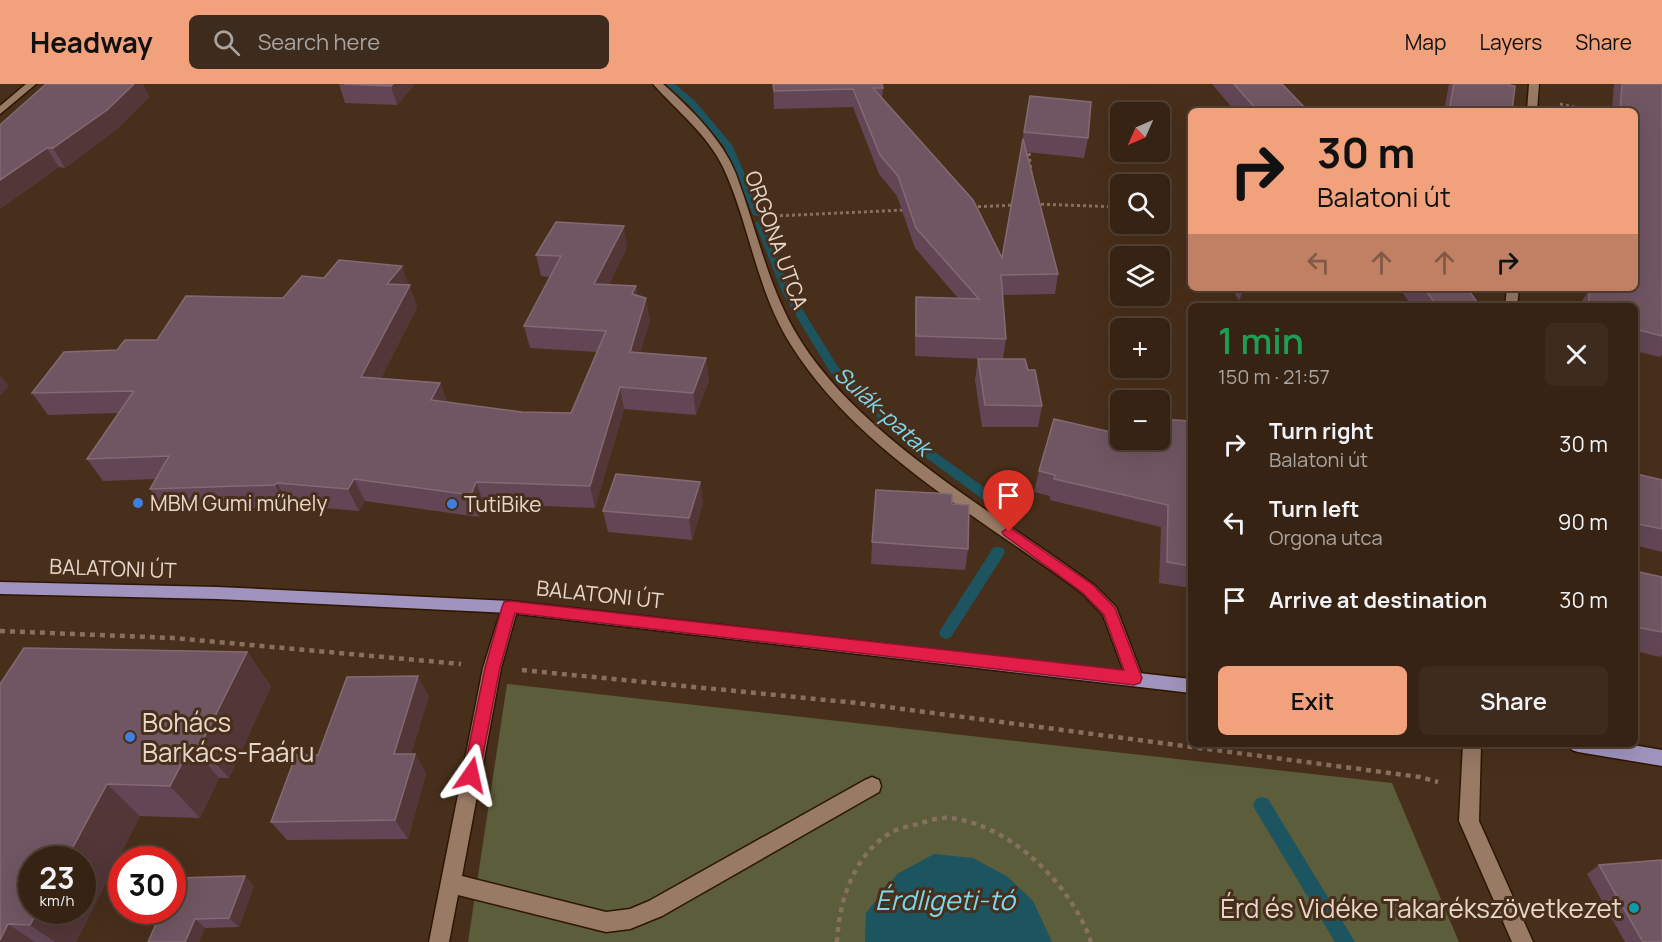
<!DOCTYPE html>
<html lang="en">
<head>
<meta charset="utf-8">
<style>
	:root { --surface:#362314; --page:#3d2b1d; --text:#f1f3f6; --muted:#aaa4a0; --line:#504034; --accent:#f1a17c }
	body { margin:0; font-family:Manrope,sans-serif; background:var(--page); color:var(--text); height:100vh; display:flex; flex-direction:column; font-size:22px; white-space:nowrap }
	* { box-sizing:border-box; margin:0 }
	p { font-size:20px; color:var(--muted) }
	.icon { flex:none; width:33px; height:33px; fill:none; stroke:currentColor; stroke-width:2; stroke-linecap:round; stroke-linejoin:round }
	.map { position:relative; flex:1; overflow:hidden }
	.details { position:absolute; left:1188px; top:219px; width:450px; height:444px; display:flex; flex-direction:column; background:var(--surface); border-radius:9px; box-shadow:0 6px 24px #0002,0 0 0 2px var(--line) }
	.details>* { flex:none }
	.guide { position:absolute; left:1188px; top:24px; width:450px; height:183px; border-radius:9px; box-shadow:0 6px 24px #0002,0 0 0 2px var(--line); background:#f1a17c; color:#111; overflow:hidden }
	.needle { width:39px; rotate:225deg }
	.fabs { position:absolute; left:1110px; top:18px; display:grid; gap:12px }
	.fabs a { display:grid; place-items:center; width:60px; height:60px; border-radius:9px; background:var(--surface); box-shadow:0 6px 24px #0002,0 0 0 2px var(--line); font-size:30px }
	.speed { position:absolute; left:18px; top:762px; display:flex; gap:12px; font-size:30px; font-weight:700; text-align:center }
	.speed>* { display:grid; place-content:center; width:78px; height:78px; border-radius:50%; background:var(--surface); box-shadow:0 6px 24px #0002,0 0 0 2px var(--line); line-height:1 }
	.speed small { font-size:15px; font-weight:400 }
	.speed .limit { border:9px solid #d22; background:#fff; color:#111 }
	.pin { position:absolute; display:grid; place-items:center; width:51px; height:51px; color:#fff; margin:-62px -26px; border-radius:50% 50% 50% 0; rotate:-45deg; box-shadow:0 0 6px #0007 }
	.pin .icon { rotate:45deg }
	.me { position:absolute; width:66px; margin:-33px; rotate:11deg; stroke-linejoin:round; filter:drop-shadow(0 0 4px #0008) }
	.turn { display:flex; align-items:center; gap:21px; height:126px; padding:0 30px; font-size:27px }
	.turn .icon { width:78px; height:78px; stroke-width:2.5 }
	.turn b { display:block; font-size:42px; line-height:51px }
	.lanes { display:flex; align-items:center; height:57px; padding:0 30px; background:#0003; justify-content:center; gap:30px; direction:ltr }
	.lanes .off { opacity:.35 }
	.round { display:grid; place-items:center; flex:none; width:63px; height:63px; border-radius:9px; background:var(--page) }
	.headline { display:flex; align-items:center; justify-content:space-between; height:102px; padding:0 30px }
	h1 { font-size:36px; font-weight:600; line-height:45px; color:#1e9e55 }
	.primary-button { display:flex; gap:12px; margin-top:auto; padding:12px 30px }
	.primary-button a { flex:1; height:69px; border-radius:9px; background:var(--accent); color:#111; font-size:24px; font-weight:600; line-height:69px; text-align:center }
	.primary-button a+a { background:var(--page); color:var(--text) }
	ul { padding:0; list-style:none }
	li { display:flex; align-items:center; gap:18px; height:78px; padding:0 30px }
	li div { flex:1 }
	li b { display:block; font-size:22px }
	li em { font-style:normal }
	header { display:flex; align-items:center; gap:36px; box-sizing:border-box; height:84px; padding:0 30px; background:var(--accent); color:#111 }
	header strong { font-size:28px }
	nav { display:flex; gap:33px; margin-inline-start:auto; font-size:21px }
	.search { width:420px; height:54px; background:var(--page); display:flex; align-items:center; gap:15px; box-sizing:border-box; padding:0 21px; border-radius:9px; color:var(--muted); font-size:22px }
	.map>svg:first-child { display:block }
	.green { fill:#5c5d3b }
	.water { fill:#1c5460 }
	.lines { fill:none; stroke-linecap:round; stroke-linejoin:round }
	.stream { fill:#1c5460; fill-rule:evenodd }
	.minor-casing { stroke:#2d1603; stroke-width:3 }
	.major-casing { stroke:#2d1603; stroke-width:3 }
	.path-far1 { stroke:#86705f; stroke-width:3; stroke-dasharray:3 3; stroke-linecap:butt }
	.path { stroke:#86705f; stroke-width:4.5; stroke-dasharray:5 5; stroke-linecap:butt }
	.minor { fill:#987a65; fill-rule:evenodd }
	.major { fill:#a094be; fill-rule:evenodd }
	.wall { fill:#624655 }
	.shaded-wall { fill:#523638 }
	.building { fill:#705662; stroke:#836a72; stroke-width:1.5 }
	.route { fill:#e11d48; stroke:#92132f; stroke-width:1.5 }
	.shop-dot { fill:#3f7fe0; stroke:#482f1b; stroke-width:2 }
	.culture-dot { fill:#0f9aa8; stroke:#482f1b; stroke-width:2 }
	.labels { text-anchor:middle; dominant-baseline:central; stroke-width:6; stroke-linejoin:round; paint-order:stroke }
	.street-label { font-size:21px; fill:#e7d7cb; stroke:#482f1b }
	.poi-label { font-size:21px; fill:#e7d7cb; stroke:#482f1b; text-anchor:start }
	.water-label { font-size:22px; font-style:italic; fill:#7ed8ed; stroke:#482f1b }
	.near-poi-label { font-size:26px; fill:#e7d7cb; stroke:#482f1b; text-anchor:start }
	.near-water-label { font-size:27px; font-style:italic; fill:#7ed8ed; stroke:#482f1b }
</style>
</head>
<body>
<header>
<strong>Headway</strong>
<div class="search"><svg class="icon" aria-label="search" viewBox="0 0 24 24"><circle cx="10" cy="10" r="6"/><path d="M15 15l6 6"/></svg>Search here</div>
<nav><a>Map</a><a>Layers</a><a>Share</a></nav>
</header>
<div class="map">
<svg width="1662" height="858" viewBox="0 0 1662 858">
	<rect width="100%" height="100%" fill="#482f1b"/>
	<!-- green -->
	<polygon class="green" points="507,600 1392,699 1459,858 468,858"/>
	<!-- water -->
	<polygon class="water" points="934,770 973,774 1008,793 1033,817 1052,858 865,858 866,829 897,790"/>
	<g class="lines">
		<!-- stream -->
		<g class="stream">
			<polygon points="666,0 675,0 695,17 732,61 763,131 761,133 753,131 724,62 689,21"/>
			<polygon points="760,136 765,139 793,210 838,283 906,347 1010,422 1012,425 1010,428 1000,428 898,353 830,288 783,210 755,139"/>
			<polygon points="998,463 1003,464 1005,468 1003,472 951,553 946,555 941,553 939,549 941,545 993,464"/>
			<polygon points="1262,713 1268,715 1355,858 1335,858 1256,727 1253,721 1256,715"/>
		</g>
		<defs>
			<g id="minor">
				<polygon points="26,0 36,0 0,30 0,22"/>
				<path d="M653 0H663C690 24 723 56 736 90 755 141 767 197 793 244 852 350 998 430 1094 501L1116 523 1143 594 1140 599 1134 601 1128 599 1103 531 1082 509C982 434 859 369 791 261 756 206 750 141 723 83 707 50 677 27 653 0Z"/>
				<polygon points="1529,0 1539,0 1537,27 1527,27"/>
				<polygon points="1507,204 1519,204 1517,222 1505,222"/>
				<polygon points="510,517 516,518 518,523 501,584 462,792 606,828 630,825 649,817 865,696 872,693 879,696 881,702 879,708 662,832 630,845 606,848 458,811 449,858 429,858 483,584 502,523 504,518"/>
				<polygon points="1463,660 1481,660 1479,737 1533,858 1512,858 1459,737"/>
			</g>
			<g id="major">
				<polygon points="0,498 217,503 510,517 1191,595 1191,609 510,529 217,515 0,510"/>
				<polygon points="1569,660 1627,660 1662,666 1662,682 1578,668 1572,666"/>
			</g>
		</defs>
		<!-- minor casing -->
		<use href="#minor" class="minor-casing"/>
		<!-- major casing -->
		<use href="#major" class="major-casing"/>
		<!-- path-far1 -->
		<g class="path-far1">
			<polyline points="1560,20 1593,27"/>
			<polyline points="1029,69 1031,89"/>
			<polyline points="1035,120 1120,123"/>
			<polyline points="972,123 1016,121"/>
			<polyline points="774,132 905,126"/>
		</g>
		<!-- path -->
		<g class="path">
			<polyline points="0,547 173,554 461,580"/>
			<polyline points="522,586 857,619 1420,693 1438,698"/>
			<path d="M837 858C839 816 855 766 896 746 903 743 911 742 918 740 928 737 939 733 950 734 1012 741 1072 802 1091 858"/>
		</g>
		<!-- minor -->
		<use href="#minor" class="minor"/>
		<!-- major -->
		<use href="#major" class="major"/>
	</g>
	<!-- wall -->
	<g class="wall">
		<polygon points="46,0 143,0 149,13 117,45 65,84 59,83 0,125"/>
		<polygon points="339,0 415,0 397,21 345,19"/>
		<polygon points="773,0 883,4 882,14 1002,174 1030,12 1088,54 1084,74 1026,68 1058,190 1055,210 1002,211 1006,255 1003,275 1028,286 1042,322 1038,343 982,343 975,296 978,275 982,275 915,272 915,233 916,213 958,214 915,164 897,112 879,90 853,23 774,25"/>
		<polygon points="1212,0 1282,0 1308,27 1235,27"/>
		<polygon points="1449,0 1509,0 1512,27 1444,27"/>
		<polygon points="1614,0 1662,0 1662,270 1660,273 1635,267 1637,390 1662,396 1662,468 1638,462 1638,471 1635,474 1635,222 1579,222 1590,204 1635,204 1635,27 1612,27"/>
		<polygon points="627,163 609,201 636,202 637,211 650,236 640,269 706,274 709,296 696,331 624,325 595,424 484,420 479,433 365,417 359,427 289,421 288,423 165,427 150,405 155,395 103,397 87,375 118,329 48,331 32,309 117,266 157,256 283,214 409,201 417,223 381,294 440,299 447,318 522,328 571,329 597,268 530,264 524,242 550,193 541,192 536,171"/>
		<polygon points="1232,204 1244,204 1239,217"/>
		<polygon points="1399,204 1467,204 1480,222 1412,222"/>
		<polygon points="1191,337 1191,504 1159,499 1161,443 1050,416 1050,412 1034,408 1039,387 1120,356"/>
		<polygon points="700,398 703,419 692,456 608,448 603,427"/>
		<polygon points="952,420 968,465 965,486 871,480 872,458"/>
		<polygon points="1635,487 1662,493 1662,571 1660,573 1635,567"/>
		<polygon points="247,568 271,602 229,694 219,694 200,734 140,732 76,858 0,858 0,600"/>
		<polygon points="429,612 411,670 415,670 426,690 408,755 287,756 271,738 318,671"/>
		<polygon points="1599,781 1662,858 1625,858 1587,790"/>
		<polygon points="254,802 239,843 205,844 199,858 148,858"/>
	</g>
	<!-- shaded-wall -->
	<g class="shaded-wall">
		<polygon points="134,0 143,0 149,13 117,45 65,84 53,64"/>
		<polygon points="393,0 415,0 397,21 391,2"/>
		<polygon points="47,64 59,83 0,125 0,96"/>
		<polygon points="624,142 627,163 599,222 594,200"/>
		<polygon points="402,182 417,223 370,315 361,293 387,200"/>
		<polygon points="636,202 639,224 632,210"/>
		<polygon points="646,214 650,236 634,290 630,268"/>
		<polygon points="706,274 709,296 696,331 693,309"/>
		<polygon points="0,291 9,302 0,312"/>
		<polygon points="440,299 448,321 431,316"/>
		<polygon points="620,303 624,325 595,424 590,402"/>
		<polygon points="354,395 365,417 359,427 348,405"/>
		<polygon points="476,398 484,420 479,433 471,411"/>
		<polygon points="700,398 703,419 692,456 689,434"/>
		<polygon points="277,399 289,421 288,423 275,401"/>
		<polygon points="247,568 271,602 229,694 200,662"/>
		<polygon points="418,592 429,612 405,689 394,670"/>
		<polygon points="191,662 219,694 200,734 170,702"/>
		<polygon points="415,670 426,690 408,755 395,736"/>
		<polygon points="107,700 140,732 76,858 55,858 30,841 38,826 82,826 82,776 66,776"/>
		<polygon points="245,792 254,802 239,843 229,834"/>
		<polygon points="195,835 205,844 199,858 185,858"/>
		<polygon points="8,840 35,858 0,858 0,856"/>
	</g>
	<!-- building -->
	<g class="building">
		<polygon points="46,0 134,0 107,26 53,64 47,64 0,96 0,41"/>
		<polygon points="344,0 393,0 391,2"/>
		<polygon points="773,0 882,0 883,4 873,4 973,116 1002,174 1023,55 1058,190 1001,191 1006,255 916,252 916,213 979,215 916,144 898,92 880,71 853,5 774,7"/>
		<polygon points="1234,0 1282,0 1308,27 1258,27"/>
		<polygon points="1454,0 1509,0 1509,1 1515,2 1512,27 1449,27"/>
		<polygon points="1622,0 1662,0 1662,252 1635,245 1637,390 1662,396 1662,445 1638,440 1638,471 1635,471 1635,222 1588,222 1590,204 1601,206 1601,204 1635,204 1635,27 1620,27"/>
		<polygon points="1030,12 1091,18 1088,54 1024,48"/>
		<polygon points="556,138 624,142 594,200 636,202 632,210 646,214 630,268 706,274 693,309 620,303 590,402 476,398 471,411 354,395 348,405 277,399 275,401 150,405 169,372 87,375 134,307 32,309 64,268 117,266 125,256 157,256 186,212 283,214 302,192 324,194 339,176 402,182 387,200 410,201 361,293 440,299 431,316 522,328 571,329 606,247 524,242 561,172 536,171"/>
		<polygon points="1424,204 1467,204 1480,222 1437,222"/>
		<polygon points="978,275 1025,275 1028,286 1035,286 1042,322 985,321"/>
		<polygon points="1054,335 1120,350 1120,356 1160,356 1160,335 1191,337 1191,482 1167,478 1168,421 1054,395 1055,391 1039,387"/>
		<polygon points="616,390 700,398 689,434 603,427"/>
		<polygon points="876,406 952,410 952,420 969,421 968,465 872,458"/>
		<polygon points="1635,487 1662,493 1662,548 1635,543"/>
		<polygon points="24,564 247,568 200,662 191,662 170,702 107,700 66,776 32,776 32,826 38,826 30,841 8,840 0,856 0,600"/>
		<polygon points="418,592 394,670 415,670 395,736 271,738 296,671 318,671 347,593"/>
		<polygon points="1662,776 1662,858 1643,858 1599,781"/>
		<polygon points="245,792 229,834 195,835 185,858 148,858 162,826 172,826 172,801 176,794"/>
	</g>
	<!-- route -->
	<polygon class="route" points="1009,443 1093,501 1115,524 1142,594 1140,599 1134,601 515,529 500,584 479,691 477,697 471,699 465,697 463,691 485,584 502,523 504,518 510,517 1124,586 1104,531 1083,509 1004,451 1002,448"/>
	<!-- markers -->
	<g class="shop-dot">
		<circle cx="138" cy="419" r="6"/>
		<circle cx="452" cy="420" r="6"/>
		<circle cx="130" cy="653" r="6"/>
	</g>
	<circle class="culture-dot" cx="1634" cy="824" r="6"/>
	<g class="labels">
		<!-- street labels -->
		<g class="street-label">
			<text transform="translate(777 156) rotate(70)">ORGONA UTCA</text>
			<text transform="translate(113 484) rotate(2)">BALATONI ÚT</text>
			<text transform="translate(600 510) rotate(6)">BALATONI ÚT</text>
		</g>
		<!-- poi labels -->
		<g class="poi-label">
			<text x="150" y="419">MBM Gumi műhely</text>
			<text x="464" y="420">TutiBike</text>
		</g>
		<!-- water labels -->
		<g class="water-label">
			<text transform="translate(883 327) rotate(42)">Sulák-patak</text>
		</g>
		<!-- near-poi labels -->
		<g class="near-poi-label">
			<text x="142" y="638">Bohács<tspan x="142" dy="30">Barkács-Faáru</tspan></text>
			<text x="1622" y="824" text-anchor="end">Érd és Vidéke Takarékszövetkezet</text>
		</g>
		<!-- near-water labels -->
		<g class="near-water-label">
			<text x="945" y="815">Érdligeti-tó</text>
		</g>
	</g>
</svg>
<div class="fabs">
<a><svg class="needle" viewBox="-14 -14 28 28"><path d="M0-13l5 13h-10z" fill="#e53935"/><path d="M0 13l5-13h-10z" fill="#aaa4a0"/></svg></a>
<a><svg class="icon" aria-label="search" viewBox="0 0 24 24"><circle cx="10" cy="10" r="6"/><path d="M15 15l6 6"/></svg></a>
<a><svg class="icon" aria-label="layers" viewBox="0 0 24 24"><path d="M12 4l9 5-9 5-9-5zM3 14l9 5 9-5"/></svg></a>
<a>+</a>
<a>−</a>
</div>
<div class="speed"><div>23<small>km/h</small></div><div class="limit">30</div></div>
<div class="pin" style="left:1009px;top:448px;background:#d93025"><svg class="icon" aria-label="arrive" viewBox="0 0 24 24"><path d="M6 21V4h12l-3 4 3 4H6"/></svg></div>
<svg class="me" style="left:471px;top:691px" viewBox="-20 -20 40 40"><path d="M0-17L14 15 0 8-14 15z" fill="#e11d48" stroke="#fff" stroke-width="4"/></svg>
<div class="guide">
<div class="turn"><svg class="icon" aria-label="right" viewBox="0 0 24 24"><path d="M7 20v-9h11M14 6l5 5-5 5"/></svg><div><b>30 m</b>Balatoni út</div></div>
<div class="lanes"><svg class="icon off" aria-label="left" viewBox="0 0 24 24"><path d="M17 20v-9H6M10 6l-5 5 5 5"/></svg><svg class="icon off" aria-label="ahead" viewBox="0 0 24 24"><path d="M12 20V5M6 11l6-6 6 6"/></svg><svg class="icon off" aria-label="ahead" viewBox="0 0 24 24"><path d="M12 20V5M6 11l6-6 6 6"/></svg><svg class="icon" aria-label="right" viewBox="0 0 24 24"><path d="M7 20v-9h11M14 6l5 5-5 5"/></svg></div>
</div>
<section class="details">
<div class="headline"><div><h1>1 min</h1><p>150 m · 21:57</p></div><a class="round"><svg class="icon" aria-label="close" viewBox="0 0 24 24"><path d="M6 6l12 12M18 6L6 18"/></svg></a></div>
<ul>
<li><svg class="icon" aria-label="right" viewBox="0 0 24 24"><path d="M7 20v-9h11M14 6l5 5-5 5"/></svg><div><b>Turn right</b><p>Balatoni út</p></div><em>30 m</em></li>
<li><svg class="icon" aria-label="left" viewBox="0 0 24 24"><path d="M17 20v-9H6M10 6l-5 5 5 5"/></svg><div><b>Turn left</b><p>Orgona utca</p></div><em>90 m</em></li>
<li><svg class="icon" aria-label="arrive" viewBox="0 0 24 24"><path d="M6 21V4h12l-3 4 3 4H6"/></svg><div><b>Arrive at destination</b></div><em>30 m</em></li>
</ul>
<div class="primary-button"><a>Exit</a><a>Share</a></div>
</section>
</div>
</body>
</html>
